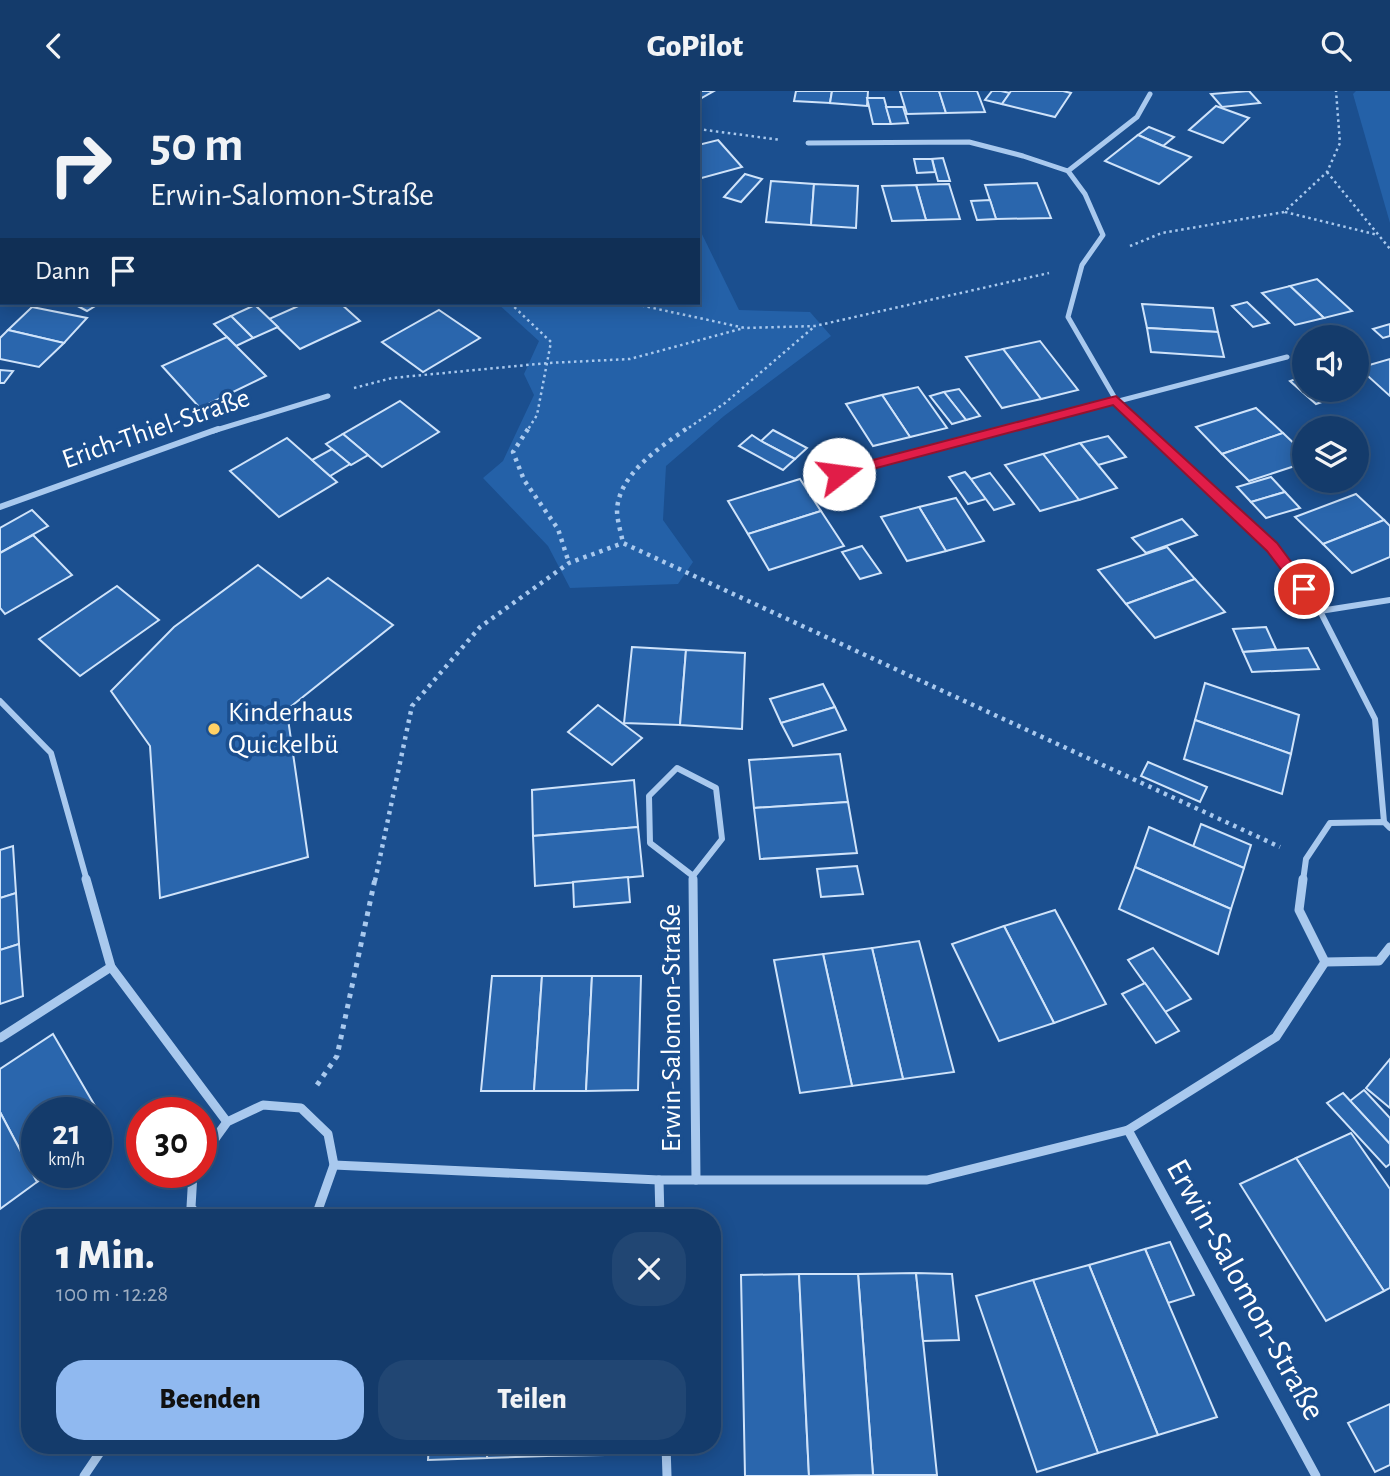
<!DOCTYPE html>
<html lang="de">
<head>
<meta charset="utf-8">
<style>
	:root { --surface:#143b6b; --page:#214673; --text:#f1f3f6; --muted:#9dadc1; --line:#33557e; --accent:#90b9f0 }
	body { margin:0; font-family:"Alegreya Sans",sans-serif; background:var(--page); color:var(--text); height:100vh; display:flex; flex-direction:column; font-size:26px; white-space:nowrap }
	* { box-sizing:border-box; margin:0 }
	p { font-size:23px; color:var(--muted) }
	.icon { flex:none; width:38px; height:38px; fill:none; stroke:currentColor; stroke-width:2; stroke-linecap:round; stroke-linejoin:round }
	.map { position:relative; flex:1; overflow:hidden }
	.drawer { position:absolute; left:21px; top:1118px; width:700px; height:245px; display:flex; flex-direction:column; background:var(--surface); border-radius:28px; box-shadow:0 4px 18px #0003,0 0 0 2px var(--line) }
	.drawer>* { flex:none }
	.guide { position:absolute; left:0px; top:0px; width:700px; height:214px; box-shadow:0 4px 18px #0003,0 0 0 2px var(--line); background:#143b6b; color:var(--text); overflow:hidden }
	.tools { position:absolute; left:1292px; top:234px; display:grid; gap:14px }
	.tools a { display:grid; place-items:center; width:77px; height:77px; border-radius:50%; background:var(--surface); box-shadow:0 4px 18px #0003,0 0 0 2px var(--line); font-size:35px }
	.speed { position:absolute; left:21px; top:1006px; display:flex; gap:14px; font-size:35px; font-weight:700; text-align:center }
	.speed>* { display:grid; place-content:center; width:91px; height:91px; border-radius:50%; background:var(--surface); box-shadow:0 4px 18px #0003,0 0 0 2px var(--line); line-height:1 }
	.speed small { font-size:18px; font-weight:400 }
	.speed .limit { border:10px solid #d22; background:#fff; color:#111 }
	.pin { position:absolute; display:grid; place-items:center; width:60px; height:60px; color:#fff; margin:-30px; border:4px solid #fff; border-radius:50%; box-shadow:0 2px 7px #0007 }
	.me { position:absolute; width:77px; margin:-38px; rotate:75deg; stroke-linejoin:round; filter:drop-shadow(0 0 5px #0008) }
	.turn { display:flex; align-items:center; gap:24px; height:147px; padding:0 35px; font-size:32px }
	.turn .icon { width:91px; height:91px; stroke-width:2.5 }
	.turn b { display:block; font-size:49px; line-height:60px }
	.then { display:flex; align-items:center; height:66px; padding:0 35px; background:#0003; gap:14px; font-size:26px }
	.round { display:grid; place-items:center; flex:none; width:74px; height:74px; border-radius:28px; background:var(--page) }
	.headline { display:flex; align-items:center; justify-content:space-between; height:119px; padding:0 35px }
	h1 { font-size:42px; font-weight:800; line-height:52px }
	.button { display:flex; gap:14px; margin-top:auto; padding:14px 35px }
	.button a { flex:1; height:80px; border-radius:28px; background:var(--accent); color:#111; font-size:28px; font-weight:800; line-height:80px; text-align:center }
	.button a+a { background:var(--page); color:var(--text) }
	header { display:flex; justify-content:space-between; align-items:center; height:91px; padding:0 35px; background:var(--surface); font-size:32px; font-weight:800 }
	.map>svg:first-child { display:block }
	.green { fill:#2461a8 }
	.building { fill:#2a66ad; stroke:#cfe3fa; stroke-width:2 }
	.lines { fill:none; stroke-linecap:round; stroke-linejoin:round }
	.path-far2 { stroke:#a9c9ee; stroke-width:2.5; stroke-dasharray:2.5 3.5; stroke-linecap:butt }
	.path-far1 { stroke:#a9c9ee; stroke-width:4.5; stroke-dasharray:3.5 5; stroke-linecap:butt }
	.path { stroke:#a9c9ee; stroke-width:5; stroke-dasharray:4.5 6; stroke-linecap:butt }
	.minor-far2 { stroke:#a9c9ee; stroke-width:5 }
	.minor-far1 { stroke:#a9c9ee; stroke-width:6 }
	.minor { stroke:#a9c9ee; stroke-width:9 }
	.route { fill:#e11d48; stroke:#92132f; stroke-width:2 }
	.poi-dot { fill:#ffd166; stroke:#1b4f8f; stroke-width:2.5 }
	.labels { text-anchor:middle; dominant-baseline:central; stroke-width:7; stroke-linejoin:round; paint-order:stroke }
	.street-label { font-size:28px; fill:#fff; stroke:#1b4f8f }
	.poi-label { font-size:28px; fill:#fff; stroke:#1b4f8f; text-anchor:start }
	.near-street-label { font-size:33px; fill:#fff; stroke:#1b4f8f }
</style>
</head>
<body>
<header><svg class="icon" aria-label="back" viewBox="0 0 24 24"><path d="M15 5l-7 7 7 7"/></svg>GoPilot<svg class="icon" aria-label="search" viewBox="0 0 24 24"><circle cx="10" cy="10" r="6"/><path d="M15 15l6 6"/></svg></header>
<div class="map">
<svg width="1390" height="1385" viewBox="0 0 1390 1385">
	<rect width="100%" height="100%" fill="#1b4f8f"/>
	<!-- green -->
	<g class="green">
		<polygon points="1356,0 1390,0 1390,132 1353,3"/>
		<polygon points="698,135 739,219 810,221 831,245 724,325 666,375 663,429 693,471 678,493 570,497 548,455 483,387 503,370 534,304 524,283 539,250 497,212 698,212"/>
	</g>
	<!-- building -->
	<g class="building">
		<polygon points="646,0 714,0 698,9 698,2 643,2"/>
		<polygon points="796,0 832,0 830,12 794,10"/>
		<polygon points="832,0 868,0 867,15 830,12"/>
		<polygon points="900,0 939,0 946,22 907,23"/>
		<polygon points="939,0 977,0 985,21 946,22"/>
		<polygon points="992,0 1001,0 1010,2 1002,13 985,9"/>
		<polygon points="1011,0 1063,0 1071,2 1055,26 1002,13"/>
		<polygon points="1249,0 1260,12 1222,16 1211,3"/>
		<polygon points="867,7 884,7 891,33 873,33"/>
		<polygon points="1216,15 1249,27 1223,52 1189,39"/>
		<polygon points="886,16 903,16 908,32 891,33"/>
		<polygon points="1149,36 1174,46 1163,55 1138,44"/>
		<polygon points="1138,44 1163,55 1191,66 1159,93 1105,70"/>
		<polygon points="718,49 742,76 698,88 698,54"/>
		<polygon points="943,67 950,90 938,90 932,68"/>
		<polygon points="914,68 932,68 935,81 917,82"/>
		<polygon points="745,83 762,88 741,111 724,106"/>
		<polygon points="771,90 814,93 811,134 766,131"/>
		<polygon points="1037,92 1051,127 996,128 985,94"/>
		<polygon points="814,93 858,95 856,137 811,134"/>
		<polygon points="949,93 960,128 926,129 916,94"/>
		<polygon points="916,94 926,129 892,130 882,95"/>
		<polygon points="990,109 996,128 977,129 971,110"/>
		<polygon points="1317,188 1352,220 1324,227 1290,195"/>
		<polygon points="1290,195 1324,227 1295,234 1262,202"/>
		<polygon points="1247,211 1269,232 1253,236 1232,215"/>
		<polygon points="72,212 100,212 87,220"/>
		<polygon points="305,212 340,212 360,230 300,258 269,228"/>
		<polygon points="1142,213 1213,217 1218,241 1147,237"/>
		<polygon points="255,214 278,236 253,247 231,225"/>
		<polygon points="32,216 87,227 64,252 8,239"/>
		<polygon points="439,219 480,247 423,281 382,251"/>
		<polygon points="231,225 253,247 236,255 214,233"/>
		<polygon points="1390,233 1390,245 1383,247 1373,238"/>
		<polygon points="1147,237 1218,241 1224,266 1151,261"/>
		<polygon points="8,239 64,252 39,276 0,268 0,247"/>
		<polygon points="227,246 266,285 200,317 162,275"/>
		<polygon points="1040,250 1078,299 1041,308 1003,258"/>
		<polygon points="1003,258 1041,308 1002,317 966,266"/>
		<polygon points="1390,268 1390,305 1359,277"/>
		<polygon points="0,279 13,280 4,292 0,292"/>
		<polygon points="1304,285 1304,299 1329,299 1336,306 1316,313 1290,290"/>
		<polygon points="918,296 947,337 910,346 882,304"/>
		<polygon points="959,298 980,325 966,329 944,301"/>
		<polygon points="944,301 966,329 952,333 930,305"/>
		<polygon points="882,304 910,346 873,355 846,313"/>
		<polygon points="400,310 439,341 382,376 343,343"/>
		<polygon points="1256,317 1283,342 1222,363 1196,336"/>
		<polygon points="773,339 807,357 795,368 761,350"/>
		<polygon points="1283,342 1304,362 1304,372 1249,390 1222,363"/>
		<polygon points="343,343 368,364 351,374 326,353"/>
		<polygon points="752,344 761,350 795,368 783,379 739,355"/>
		<polygon points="1108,345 1126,366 1098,374 1080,352"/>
		<polygon points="287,347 337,391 279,426 230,380"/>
		<polygon points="1080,352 1098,374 1117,397 1079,409 1043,363"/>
		<polygon points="332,358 350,373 330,385 312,369"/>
		<polygon points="1043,363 1079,409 1040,420 1005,374"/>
		<polygon points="965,381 971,388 986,408 968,413 949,386"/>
		<polygon points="990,382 1014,413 994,419 971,388"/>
		<polygon points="1271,386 1285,401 1251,411 1237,396"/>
		<polygon points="800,388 821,420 748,443 728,410"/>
		<polygon points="1285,401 1300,417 1266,427 1251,411"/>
		<polygon points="1356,403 1384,429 1323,453 1295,426"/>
		<polygon points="956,407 984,450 946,460 919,416"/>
		<polygon points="919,416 946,460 907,470 881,426"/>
		<polygon points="32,419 48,435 0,462 0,437"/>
		<polygon points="821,420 844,455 769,479 748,443"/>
		<polygon points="1182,428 1197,444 1146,462 1132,447"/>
		<polygon points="1384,429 1390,435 1390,466 1352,482 1323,453"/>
		<polygon points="33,444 72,484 5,523 0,517 0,462"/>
		<polygon points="862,455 881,482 860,488 842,461"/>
		<polygon points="1167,456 1195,488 1126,513 1098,479"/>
		<polygon points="258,474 301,507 328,487 393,534 284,621 287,621 308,766 160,807 150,655 111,600 174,536"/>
		<polygon points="1195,488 1225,521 1155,547 1126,513"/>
		<polygon points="117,495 159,529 80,585 39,548"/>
		<polygon points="1266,536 1276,558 1243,561 1233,538"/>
		<polygon points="632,556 686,559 680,634 624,632"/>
		<polygon points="1308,557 1319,578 1252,581 1243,561"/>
		<polygon points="686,559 745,562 742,638 680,634"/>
		<polygon points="1205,592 1299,624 1291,663 1195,629"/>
		<polygon points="823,593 835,616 781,632 770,608"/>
		<polygon points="598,614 642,647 612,674 568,641"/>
		<polygon points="835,616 846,639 793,655 781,632"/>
		<polygon points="1195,629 1291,663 1282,703 1184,668"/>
		<polygon points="840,663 848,711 754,717 749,669"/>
		<polygon points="1148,671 1207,696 1200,711 1141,685"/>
		<polygon points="634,689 638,736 533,745 532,699"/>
		<polygon points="848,711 857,762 760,768 754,717"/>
		<polygon points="1201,733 1251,754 1244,777 1193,756"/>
		<polygon points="638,736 643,785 535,795 533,745"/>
		<polygon points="1149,736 1244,777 1231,818 1135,776"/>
		<polygon points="13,755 16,802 0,807 0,759"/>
		<polygon points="857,775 863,803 821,806 817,778"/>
		<polygon points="1135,776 1231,818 1218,863 1119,818"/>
		<polygon points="628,786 630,811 574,816 573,791"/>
		<polygon points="16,802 19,853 0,859 0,807"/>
		<polygon points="1055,819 1106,913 1054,932 1004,835"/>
		<polygon points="1004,835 1054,932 999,950 952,853"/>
		<polygon points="919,850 954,981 903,988 872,857"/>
		<polygon points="19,853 23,905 0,913 0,859"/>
		<polygon points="872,857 903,988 852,995 823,863"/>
		<polygon points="1153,857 1191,908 1165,921 1128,869"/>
		<polygon points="823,863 852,995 800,1002 774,869"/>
		<polygon points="492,885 542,885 534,1000 481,1000"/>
		<polygon points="542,885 592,885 586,1000 534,1000"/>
		<polygon points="592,885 641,885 638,999 586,1000"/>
		<polygon points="1145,892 1179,940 1156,952 1122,903"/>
		<polygon points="53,943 109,1039 96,1048 96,1022 37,1022 37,1082 50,1082 37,1091 0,1021 0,978"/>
		<polygon points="1390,968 1390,1017 1366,997"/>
		<polygon points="1364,999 1390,1027 1390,1053 1350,1010"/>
		<polygon points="1343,1002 1390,1053 1390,1073 1386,1076 1327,1012"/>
		<polygon points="0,1021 37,1091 0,1118"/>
		<polygon points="1351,1042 1390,1098 1390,1197 1384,1200 1296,1067"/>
		<polygon points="1296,1067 1384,1200 1326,1230 1240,1093"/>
		<polygon points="1170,1151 1194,1204 1168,1212 1145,1158"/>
		<polygon points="1145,1158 1217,1326 1158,1344 1089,1174"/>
		<polygon points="1089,1174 1158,1344 1098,1362 1033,1189"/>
		<polygon points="916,1182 937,1384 873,1384 858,1183"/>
		<polygon points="916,1182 952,1183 959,1249 923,1250"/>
		<polygon points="799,1183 809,1385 745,1385 741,1184"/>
		<polygon points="799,1183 858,1183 873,1384 809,1385"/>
		<polygon points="1033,1189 1098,1362 1037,1381 976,1205"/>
		<polygon points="1390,1313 1390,1374 1375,1381 1348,1332"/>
		<polygon points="429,1354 488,1354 487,1367 428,1369"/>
		<polygon points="488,1354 547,1354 546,1365 487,1367"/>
		<polygon points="547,1354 606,1354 605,1364 546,1365"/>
	</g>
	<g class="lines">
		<!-- path-far2 -->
		<g class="path-far2">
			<polyline points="510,2 521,2"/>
			<polyline points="698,38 781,49"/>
			<polyline points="1327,81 1390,158"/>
			<polyline points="1285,121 1378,144"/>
			<polyline points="1130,155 1162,142 1284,121 1327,81 1340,52 1336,0"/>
			<polyline points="510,212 551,251 537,324 527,340"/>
			<polyline points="630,212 745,237 815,235 1049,182"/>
			<polyline points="354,297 392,287 548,272 630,268 744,237"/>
			<polyline points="684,340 725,312 815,235"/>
		</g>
		<!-- path-far1 -->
		<g class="path-far1">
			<polyline points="528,338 513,361 524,389 558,438 569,472"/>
			<path d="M686 338C659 357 619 383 617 419 617 429 621 442 623 452L1280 756"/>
			<polyline points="375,790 412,615 480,536 569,472 623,452"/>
		</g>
		<!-- path -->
		<polyline class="path" points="317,994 337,965 375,788"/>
		<!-- minor-far2 -->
		<g class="minor-far2">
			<polyline points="808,52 969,51 1023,65 1068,80 1085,103 1103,144 1082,174 1068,226 1116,309 1149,340"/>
			<polyline points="1068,80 1137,26 1150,3"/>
			<polyline points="0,196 2,194"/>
			<polyline points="213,340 328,305"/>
			<polyline points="1004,340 1287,266"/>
		</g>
		<!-- minor-far1 -->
		<g class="minor-far1">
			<polyline points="1147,338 1272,456 1320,520 1375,628 1384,731"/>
			<polyline points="840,383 1011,338"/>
			<polyline points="0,416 218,338"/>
			<polyline points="1320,520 1390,509"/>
			<polyline points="0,610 51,662 87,790"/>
			<polygon points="677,677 716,697 722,748 693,785 650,752 649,705"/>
			<polyline points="693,785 693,790"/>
			<polyline points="1303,790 1306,768 1330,732 1384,731 1390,737"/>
		</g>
		<!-- minor -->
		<g class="minor">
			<polyline points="86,788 111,876 227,1031"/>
			<polyline points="693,788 696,1089"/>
			<polyline points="1303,788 1299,819 1325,871 1379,870 1390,856"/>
			<polyline points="0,947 111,876"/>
			<polyline points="1128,1039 1316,1385"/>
			<polyline points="201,1067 227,1031 263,1014 301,1017 328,1043 334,1074 318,1119 307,1127"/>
			<polyline points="334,1074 659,1089 927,1089 1128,1039 1276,946 1325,871"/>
			<polyline points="193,1082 191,1116 199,1127"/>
			<polyline points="659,1089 660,1127"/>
			<polyline points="666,1354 667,1385"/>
			<polyline points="84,1385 105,1354"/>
		</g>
	</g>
	<!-- route -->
	<polygon class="route" points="1116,305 1277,452 1309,495 1309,502 1299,502 1267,460 1113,314 839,387 833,383 839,378"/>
	<!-- markers -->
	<circle class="poi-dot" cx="214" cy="638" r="7"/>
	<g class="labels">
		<!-- street labels -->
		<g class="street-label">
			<text transform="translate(156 338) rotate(-19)">Erich-Thiel-Straße</text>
			<text transform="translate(672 937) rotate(-90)">Erwin-Salomon-Straße</text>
		</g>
		<!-- poi labels -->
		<g class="poi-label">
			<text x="228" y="622">Kinderhaus<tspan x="228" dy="32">Quickelbü</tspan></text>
		</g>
		<!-- near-street labels -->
		<g class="near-street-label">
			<text transform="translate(1245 1199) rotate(61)">Erwin-Salomon-Straße</text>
		</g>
	</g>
</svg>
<div class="tools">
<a><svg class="icon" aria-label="sound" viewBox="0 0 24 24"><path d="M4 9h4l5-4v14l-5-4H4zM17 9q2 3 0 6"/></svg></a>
<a><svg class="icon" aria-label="layers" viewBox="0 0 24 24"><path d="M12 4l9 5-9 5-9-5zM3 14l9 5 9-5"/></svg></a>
</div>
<div class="speed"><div>21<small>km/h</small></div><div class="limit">30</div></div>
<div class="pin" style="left:1304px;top:498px;background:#d93025"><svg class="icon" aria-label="arrive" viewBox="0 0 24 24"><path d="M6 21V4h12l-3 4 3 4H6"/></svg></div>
<svg class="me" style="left:839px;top:383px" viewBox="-20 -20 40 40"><circle r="19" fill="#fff"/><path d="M0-13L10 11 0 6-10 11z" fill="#e11d48"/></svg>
<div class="guide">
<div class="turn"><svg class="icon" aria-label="right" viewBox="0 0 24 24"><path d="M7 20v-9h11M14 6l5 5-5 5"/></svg><div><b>50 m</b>Erwin-Salomon-Straße</div></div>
<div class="then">Dann<svg class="icon" aria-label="arrive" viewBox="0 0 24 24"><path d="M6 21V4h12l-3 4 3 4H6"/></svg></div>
</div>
<section class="drawer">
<div class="headline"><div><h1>1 Min.</h1><p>100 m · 12:28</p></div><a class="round"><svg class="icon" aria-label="close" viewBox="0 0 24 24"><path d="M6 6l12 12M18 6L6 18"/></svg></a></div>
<div class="button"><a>Beenden</a><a>Teilen</a></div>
</section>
</div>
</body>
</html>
